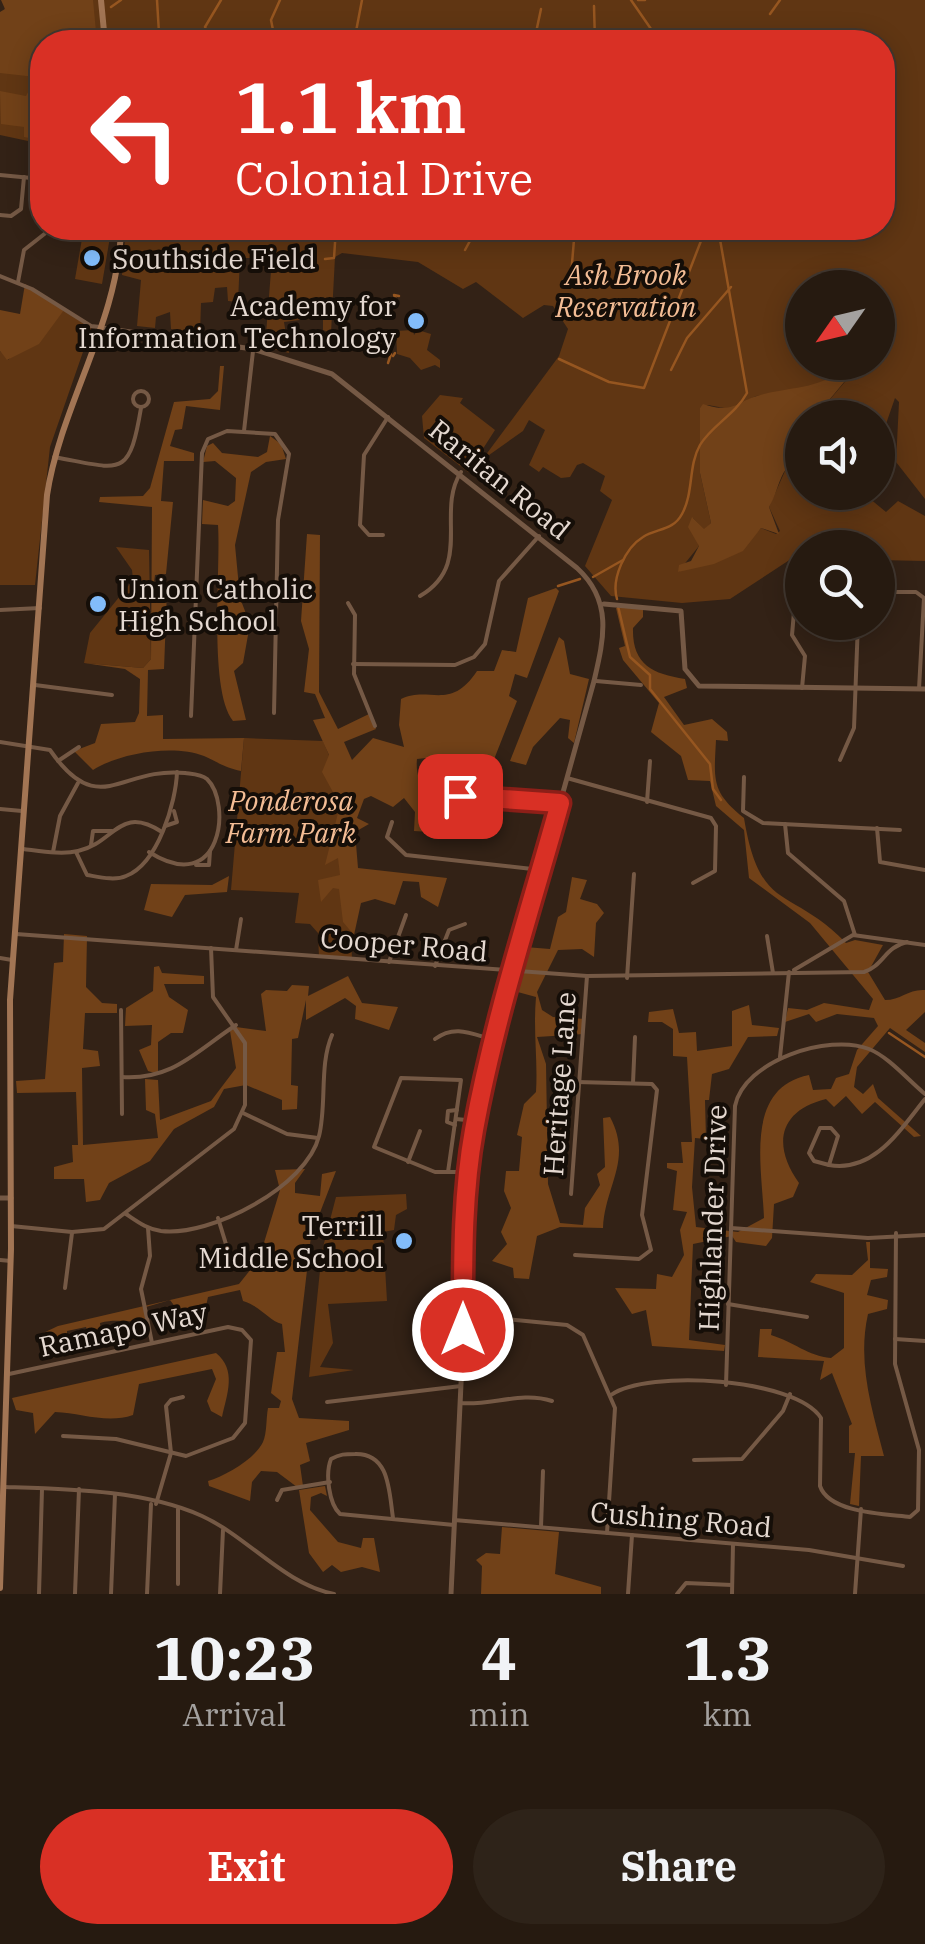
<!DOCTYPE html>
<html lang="en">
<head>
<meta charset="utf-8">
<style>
	:root { --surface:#261a10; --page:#2e2319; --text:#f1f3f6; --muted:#a4a19f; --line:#423830; --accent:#d93025 }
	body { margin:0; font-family:"IBM Plex Serif",serif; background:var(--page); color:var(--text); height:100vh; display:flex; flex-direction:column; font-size:38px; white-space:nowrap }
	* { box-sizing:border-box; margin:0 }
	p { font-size:32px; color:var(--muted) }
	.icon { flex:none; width:55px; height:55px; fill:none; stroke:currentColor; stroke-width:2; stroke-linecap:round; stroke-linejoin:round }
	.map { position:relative; height:1594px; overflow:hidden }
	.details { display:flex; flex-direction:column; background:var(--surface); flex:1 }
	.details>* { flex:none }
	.top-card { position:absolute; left:30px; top:30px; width:865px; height:210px; border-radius:40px; box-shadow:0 5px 25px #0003,0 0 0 2px var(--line); background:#d93025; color:#fff; overflow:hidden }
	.needle { width:65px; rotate:236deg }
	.fabs { position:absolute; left:785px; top:270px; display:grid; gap:20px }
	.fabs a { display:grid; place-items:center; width:110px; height:110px; border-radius:50%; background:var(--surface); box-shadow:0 5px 25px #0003,0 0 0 2px var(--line); font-size:50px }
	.pin { position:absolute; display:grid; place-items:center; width:85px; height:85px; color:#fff; margin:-42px; border-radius:20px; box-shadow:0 5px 15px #0006 }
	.me { position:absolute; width:110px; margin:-55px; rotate:0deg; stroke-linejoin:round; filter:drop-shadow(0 0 8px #0008) }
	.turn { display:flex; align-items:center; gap:35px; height:210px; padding:0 40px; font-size:45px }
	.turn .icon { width:130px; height:130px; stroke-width:2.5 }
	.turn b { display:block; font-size:70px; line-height:85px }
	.eta { display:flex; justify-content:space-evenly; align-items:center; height:170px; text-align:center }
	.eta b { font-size:60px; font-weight:700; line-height:70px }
	.cta { display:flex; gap:20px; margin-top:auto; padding:20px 40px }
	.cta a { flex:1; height:115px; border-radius:60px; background:var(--accent); color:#fff; font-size:40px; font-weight:700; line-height:115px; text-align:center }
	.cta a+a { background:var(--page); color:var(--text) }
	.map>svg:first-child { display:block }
	.green { fill:#603613; fill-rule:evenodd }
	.forest { fill:#714118 }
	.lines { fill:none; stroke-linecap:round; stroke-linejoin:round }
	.stream { stroke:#965620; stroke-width:2.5 }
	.minor { stroke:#755945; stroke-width:4 }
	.tertiary { stroke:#755945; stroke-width:5 }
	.secondary { stroke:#a27554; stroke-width:6 }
	.route-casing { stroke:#8d1f18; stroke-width:25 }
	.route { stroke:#d93025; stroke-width:18 }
	.poi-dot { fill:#82bcfa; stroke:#150e08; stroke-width:4 }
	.labels { text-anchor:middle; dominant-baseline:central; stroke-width:8; stroke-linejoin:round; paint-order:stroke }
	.poi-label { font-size:28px; fill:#e5d9d1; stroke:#150e08; text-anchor:start }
	.park-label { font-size:28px; font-style:italic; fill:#f4bd95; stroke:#150e08 }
	.street-label { font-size:28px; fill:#e5d9d1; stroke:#150e08 }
</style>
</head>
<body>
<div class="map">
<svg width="925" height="1594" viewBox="0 0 925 1594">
	<rect width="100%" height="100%" fill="#332216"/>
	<!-- green -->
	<g class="green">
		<path d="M6 0H925V499L896 462 899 402 895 398 878 447V418L815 417 855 370 806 389 756 396 729 409 708 405 700 408V473L711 523 704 530 693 518 699 546 678 572 752 537 761 528 776 534 780 531 769 507 785 471 795 464 802 449V492L871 493 869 498 886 512 898 501 925 516V561L878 560V548H802V559H791L730 599 682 603 611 596 585 566 612 500 600 491 605 476 583 463 577 465 570 477 561 478 543 467 539 472 529 465 545 430 529 420 523 431 482 460 559 356 568 329 553 306 544 305 523 318 476 282 463 289 418 262 342 253 335 257 331 333 323 330V306L304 304 300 320 284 322 289 353 265 347 272 258H240L238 302 228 301 227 287 215 288 213 302 201 303 200 333 171 329 170 312 156 317 155 328 137 326 141 280 122 275 126 228H882V42H42V144L0 135V40ZM802 288H878V362H802Z"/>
		<polygon points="83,233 110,237 102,284 75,279"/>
		<polygon points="64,310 92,326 50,447 35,585 0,585 0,351 8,360"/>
		<polygon points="413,330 414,335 418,330 431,334 427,350 440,360 440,368 435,365 421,370 410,358 397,354 396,331"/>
		<polygon points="440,395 463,398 460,403 495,430 468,472 424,438 422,416"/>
		<polygon points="116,547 149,550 151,659 143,668 84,663 90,633 133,580 132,570"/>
		<polygon points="244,738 323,741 347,798 352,960 319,957 318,933 310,924 295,923 299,893 231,890"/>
		<polygon points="406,1194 407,1209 396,1215 394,1230 383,1232 387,1301 328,1304 333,1343 320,1367 354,1370 309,1377 322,1251 336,1197"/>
	</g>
	<!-- forest -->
	<g class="forest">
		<polygon points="1,0 93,0 97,42 42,42 42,140 24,137 24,127 1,124 0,91 26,96 36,77 0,73 0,12 5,9"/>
		<polygon points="25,284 64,310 39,344 7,360 0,351 0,310 20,314"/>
		<path d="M220 366H224L220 410 186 406 182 429 175 430 170 446 194 453V461H164L161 501 173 502 166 574 155 575 153 590H167L164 669 148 670 147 716 163 715V739L244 738 241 771C226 768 217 762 204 756 173 744 120 753 93 770L74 751 95 743 101 724 135 722 139 713 140 679 125 669 84 663 143 668 151 659 152 507 99 502 100 497 143 496 150 488 174 402 210 399 218 391Z"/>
		<path d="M848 366 855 369 815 417 802 418C802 448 803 447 786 469 779 478 776 496 769 507L779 534 761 528 743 551 714 564 678 572 679 565 691 561 699 546 688 527 692 517 704 529 711 523 700 473V408L703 404C736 415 736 400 764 394 797 386 820 389 848 366Z"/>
		<path d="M270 436 281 444 286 459 266 462 251 472 235 545 240 598 250 624 243 663 234 671 246 720 233 721C208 690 221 569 218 525L202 524 203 500 228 506 235 501 236 478 215 461 203 462 207 446 213 443 222 453 258 457 267 452Z"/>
		<path d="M307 534 320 535 319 692 338 729 369 714 376 729 344 742 352 760 373 738 404 747 399 725 401 699C429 685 450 712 477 671H494L502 650 516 652 528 598 556 588 559 591 527 678 515 674 509 696 517 701 491 767 450 762 446 756 417 759C414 787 436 800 430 832L414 831 415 812 404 798 393 807 371 796 364 799 357 818 369 824 355 832 358 868 447 878 438 907 421 897 419 882 403 881 395 905 375 899 361 903 354 935 343 922 339 889 333 888 321 902 318 880 340 875 338 858 325 865 340 805 322 772 329 755 313 720 325 718 315 694 304 692 309 649 301 621Z"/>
		<path d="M616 608H643V617L633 628C632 664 652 674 685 679L687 688 664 697 684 725 712 719 727 732 728 741 716 740C714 780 711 792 744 818 760 915 790 885 846 943L855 940 883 945 868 972 885 1000C901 1000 908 989 925 990V1012L906 1030 925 1043V1052L890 1028 857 1067 854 1087 863 1094 873 1084 878 1098 921 1136 914 1137 875 1102 862 1114 846 1096 834 1107 826 1099C777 1111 773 1147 799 1183L793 1197 774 1204 772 1238 766 1246 736 1242 732 1236 693 1244 689 1340 725 1345 724 1351 652 1346 646 1310 632 1314 615 1288 656 1289 657 1274 672 1277 684 1255 680 1230 687 1212 673 1210 677 1171 667 1168V1163H683L681 1142H692L687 1057 673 1056V1029L662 1022H648L649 1012 673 1009 679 1033 696 1032 697 1051 732 1046V1011L749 1005 752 1025 779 1028 777 1036 748 1037 729 1069 712 1074 709 1100H705L706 1139 695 1138 692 1187 696 1227 738 1232 764 1218C762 1166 744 1088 809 1075L813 1090 831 1089 836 1078 849 1074 857 1050 878 1026 874 1018 837 1014 816 1022 809 1014 785 1022 788 1008 807 1010 824 1003 869 1010 873 999 810 923 749 878 744 830 716 806 710 781 688 780 681 756 651 732 659 703 623 660 619 648 625 646Z"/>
		<polygon points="559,637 564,641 570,674 589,679 574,743 568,738 570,720 560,718 533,747 526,765 510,761"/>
		<polygon points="229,876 227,892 185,895 172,917 144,910 151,884 212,885"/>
		<path d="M572 877 587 880 580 899 597 904 604 913 596 923 594 957 582 949 558 950 537 992 542 1010 553 1017 585 1019 584 1034 537 1037 546 1064 548 1184 560 1223 583 1225 585 1208 600 1185 597 1174 605 1167 603 1118 610 1117C633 1160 605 1185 603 1228L560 1227 537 1236 529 1279 514 1278 513 1268 492 1261 507 1244 501 1232 511 1208 504 1191 506 1171H519L522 1137 517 1135 524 1104 536 1092C538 1060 533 1032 536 997L514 991 525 947 550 949 558 917 566 912Z"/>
		<polygon points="64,934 87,936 86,987 102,1003 117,1004 117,1013 85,1013 83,1049 98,1051 100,1066 82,1068 83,1145 158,1138 155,1114 146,1110 145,1079 158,1080 160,1120 211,1101 236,1068 230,1031 236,1027 266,1031 261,994 266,990 287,991 292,985 309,986 308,996 348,976 362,1003 398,1007 389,1030 355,1019 356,1006 345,998 306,1020 306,1000 298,1038 292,1039 291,1085 298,1086 297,1109 282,1110 282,1100 246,1085 224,1089 214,1107 174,1129 150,1161 109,1183 100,1200 86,1202 84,1179 54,1179 54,1167 73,1162 72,1145 78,1145 76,1092 17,1093 16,1081 45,1079 54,963 63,962"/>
		<polygon points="159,966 162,973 204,976 204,984 164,984 169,997 188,1010 183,1033 171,1033 158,1042 158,1074 148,1071 139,1050 151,1045 152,1025 125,1026 126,1008 153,991 154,967"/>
		<path d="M305 1169 295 1183V1193L320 1196 322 1174 336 1171 311 1236 292 1399 299 1418 349 1421V1430L306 1443 310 1461 300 1465 303 1486 297 1487 277 1472 261 1471 252 1482 250 1501 209 1486 208 1481C225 1476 255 1459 263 1442 267 1433 266 1418 268 1408H279L281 1401 271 1393 277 1352H285L282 1324C268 1320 262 1307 243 1301L240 1290 208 1297 206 1306 179 1312 170 1300 146 1307 149 1319C131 1324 117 1318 100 1323L101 1331 88 1334 86 1327 67 1331V1339L42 1344 39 1335 58 1326 239 1284 259 1259 280 1190 275 1170Z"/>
		<path d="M866 1242H870V1268L888 1269 887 1277 871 1280 867 1295 888 1300 887 1309 868 1314C857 1363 872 1409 884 1456H861L859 1506 850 1504 855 1453H849V1426L852 1424 832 1373 820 1380 824 1361 758 1357 760 1329H772L771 1335C794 1342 808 1356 831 1358L844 1348V1293L810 1282 816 1274 852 1275 868 1260Z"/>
		<path d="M216 1353C237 1370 227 1394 222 1417L211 1411 207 1401 216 1379 212 1369 139 1384 133 1415C107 1424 81 1413 55 1412L35 1434 33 1413 16 1410 12 1398Z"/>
		<polygon points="325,1486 327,1496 321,1493 311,1497 310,1510 338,1542 361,1548 363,1538 374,1538 380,1572 362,1567 341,1572 332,1565 323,1572 309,1553 299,1490"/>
		<polygon points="502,1527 559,1532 555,1574 601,1587 601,1594 481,1594 482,1566 476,1560 486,1553 500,1554"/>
	</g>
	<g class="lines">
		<!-- stream -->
		<g class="stream">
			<polyline points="280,0 271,20 274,35 289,42"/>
			<polyline points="631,0 660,42"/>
			<polyline points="638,0 645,0"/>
			<polyline points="594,6 595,42"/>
			<polyline points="111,7 121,0"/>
			<polyline points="770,14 780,0"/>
			<polyline points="150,42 159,33 157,0"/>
			<polyline points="212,42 205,27 221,0"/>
			<polyline points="354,42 362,0"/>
			<polyline points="534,42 541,9"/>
			<polyline points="465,250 477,228"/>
			<polyline points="325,259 334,258 336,228"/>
			<polyline points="571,275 575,228"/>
			<polyline points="397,302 394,295 399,296"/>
			<polyline points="393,356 395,353"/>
			<polyline points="559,359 609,382 644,388 706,228"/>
			<polyline points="388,363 391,354"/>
			<polyline points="671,370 687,338 731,287"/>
			<polyline points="593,577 623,560"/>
			<polyline points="558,586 580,579"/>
			<path d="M617 599C611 579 625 548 643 537 657 528 673 531 682 514 694 492 688 466 700 445 712 425 735 415 747 393L718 228"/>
			<polyline points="618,606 630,657 650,675 650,689 710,764 713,789 721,800"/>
			<polyline points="889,1033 925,1057"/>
		</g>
		<!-- minor -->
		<g class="minor">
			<polyline points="0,175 42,179"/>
			<polyline points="0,215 11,216 21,209 24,177"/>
			<polyline points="0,276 32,289 91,326 100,327"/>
			<polyline points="18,282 24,250 52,228"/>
			<circle cx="141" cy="399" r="8"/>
			<polyline points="244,431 253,351"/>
			<path d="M54 457C121 469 129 480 141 408"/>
			<polyline points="383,535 369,535 360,525 364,455 388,417"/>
			<polyline points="878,592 916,592 924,598 919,689"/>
			<path d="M420 596C474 564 435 513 461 472"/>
			<polyline points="348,603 355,615 354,674 375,726"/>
			<polyline points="0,610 40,608"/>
			<polyline points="794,612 792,635 805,656 802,688"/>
			<polyline points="353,664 455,665 474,657 485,644 499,581 539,536"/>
			<polyline points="596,681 641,685"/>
			<polyline points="35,685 112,695"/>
			<polyline points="191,716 202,453 208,439 227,431 275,434 289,454 278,520 274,713"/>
			<path d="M0 742 50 750C99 821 121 766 185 773 192 774 201 774 207 779 232 803 222 898 149 852"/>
			<polyline points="840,760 854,728 858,622"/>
			<polyline points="58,761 79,747"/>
			<polyline points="744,777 743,811 763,823 900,830"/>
			<polyline points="567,778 711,818 716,826 715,871 693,883"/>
			<polyline points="459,796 560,803"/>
			<polyline points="647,802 650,761"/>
			<polyline points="0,809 22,811"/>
			<polyline points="392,822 387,837 406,855 541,870"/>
			<polyline points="785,824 788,853 844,901 855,935"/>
			<polyline points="165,826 177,822 174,811"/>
			<polyline points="877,828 880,862 925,870"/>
			<polyline points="91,845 93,831 112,831"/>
			<path d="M23 849C40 851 62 855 78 851 115 843 119 804 162 832"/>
			<polyline points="53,852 60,816 78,783"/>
			<path d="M76 852 87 875C99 877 115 881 126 876 158 864 176 802 177 772"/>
			<polyline points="196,865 209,865 210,851"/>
			<path d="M16 934 587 976 864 972C883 966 885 947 907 942"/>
			<polyline points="767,936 773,973"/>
			<polyline points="236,950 241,919"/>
			<polyline points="0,958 12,960"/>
			<polyline points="389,962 406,915"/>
			<polyline points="435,966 449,930 465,924"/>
			<polyline points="794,970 853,935 925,945"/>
			<polyline points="627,978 634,874"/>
			<polyline points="121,1010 122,1114"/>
			<path d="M435 1039C455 1024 472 1034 494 1040"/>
			<polyline points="780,1057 789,972"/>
			<path d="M122 1077C173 1080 195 1052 236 1025"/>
			<polyline points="633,1083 635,1037"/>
			<polyline points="243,1113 287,1134 318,1138"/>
			<polyline points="456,1119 476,1121"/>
			<polyline points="455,1125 447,1122 448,1111 457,1110"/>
			<polygon points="820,1128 831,1128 838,1136 829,1165 814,1161 809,1153"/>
			<polyline points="408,1162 420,1131"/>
			<path d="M829 1165C874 1173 900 1130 925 1099"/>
			<polyline points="448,1172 461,1080 401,1078 374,1147 435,1172 469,1172"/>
			<polyline points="571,1194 587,976"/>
			<path d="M126 1214C138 1222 147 1229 161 1231 211 1237 307 1186 319 1136 327 1104 319 1065 332 1035"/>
			<polyline points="218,1218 229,1254"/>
			<polyline points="11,1226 72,1232 104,1229 234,1129 245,1105 245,1043 213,997 211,948"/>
			<polyline points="148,1228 150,1256 141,1289 152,1343"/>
			<polyline points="731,1228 868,1238 925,1235"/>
			<polyline points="575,1255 639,1259 651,1250 642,1215 657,1090 652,1084 577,1082"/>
			<polyline points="0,1260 11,1261"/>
			<polyline points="65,1288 72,1233"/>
			<polyline points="728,1304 807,1317"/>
			<polyline points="463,1315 567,1325 583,1335 615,1408 607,1533"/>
			<polyline points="895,1339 925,1341"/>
			<polyline points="9,1374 228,1327 242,1330 251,1340 245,1423 233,1438 186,1456 116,1439 63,1436"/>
			<path d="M726 1385 735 1106C744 1061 828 1033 869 1049 889 1057 909 1081 925 1094"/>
			<path d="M611 1395C647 1369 796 1378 821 1418L820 1486C829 1513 885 1514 910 1517L918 1510 919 1450 895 1364 896 1233"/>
			<polyline points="327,1402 461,1386"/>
			<path d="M460 1403C491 1406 521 1391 552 1401"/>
			<polyline points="694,1460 742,1459 783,1411 790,1394"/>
			<path d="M5 1487C68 1489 144 1490 202 1516 248 1537 284 1584 334 1594"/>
			<polyline points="277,1500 282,1490 330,1482"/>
			<polyline points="156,1504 171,1453 166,1406 171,1400 183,1397"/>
			<path d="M393 1518C389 1492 390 1453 355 1454 345 1454 340 1454 331 1459 325 1474 329 1504 340 1514L454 1525"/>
			<polyline points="454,1520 809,1550 903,1566"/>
			<polyline points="541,1527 543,1471"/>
			<polyline points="178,1584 178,1509"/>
			<polyline points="39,1594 42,1489"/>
			<polyline points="75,1594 79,1489"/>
			<polyline points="111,1594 115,1494"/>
			<polyline points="147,1594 151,1504"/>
			<polyline points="220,1594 223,1530"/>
			<polyline points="628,1594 632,1535"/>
			<polyline points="677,1594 686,1583 732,1585"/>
			<polyline points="732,1594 733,1544"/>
			<polyline points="855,1594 861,1509"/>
		</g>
		<!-- tertiary -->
		<g class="tertiary">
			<path d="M102 328 253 349 332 374 577 568C613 601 604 638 594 681L494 1040 474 1133 463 1224V1342L451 1594"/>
			<polyline points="604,604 681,611 685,669 699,686 925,689"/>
			<polyline points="0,1198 11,1198"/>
		</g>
		<!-- secondary -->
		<g class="secondary">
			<polyline points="101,0 105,42"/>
			<path d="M0 1588 11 1249 10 1000 47 495C61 404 119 321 121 228"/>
		</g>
	</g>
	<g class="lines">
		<defs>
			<path id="route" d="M460 796 560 803C530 911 494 1020 474 1130 462 1196 463 1263 463 1330"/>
		</defs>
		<!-- route casing -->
		<use href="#route" class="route-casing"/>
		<!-- route -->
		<use href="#route" class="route"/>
	</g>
	<!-- markers -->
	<g class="poi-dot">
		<circle cx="92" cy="258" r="10"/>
		<circle cx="416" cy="321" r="10"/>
		<circle cx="98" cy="604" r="10"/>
		<circle cx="404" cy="1241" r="10"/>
	</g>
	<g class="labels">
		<!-- poi labels -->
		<g class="poi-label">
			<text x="112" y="258">Southside Field</text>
			<text x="396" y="305" text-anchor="end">Academy for<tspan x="396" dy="32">Information Technology</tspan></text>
			<text x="118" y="588">Union Catholic<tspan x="118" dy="32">High School</tspan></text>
			<text x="384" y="1225" text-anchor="end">Terrill<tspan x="384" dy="32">Middle School</tspan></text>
		</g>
		<!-- park labels -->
		<g class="park-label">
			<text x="626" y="274">Ash Brook<tspan x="626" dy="32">Reservation</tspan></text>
			<text x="291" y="800">Ponderosa<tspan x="291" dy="32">Farm Park</tspan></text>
		</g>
		<!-- street labels -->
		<g class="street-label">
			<text transform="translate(500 479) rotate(39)">Raritan Road</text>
			<text transform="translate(404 944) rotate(5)">Cooper Road</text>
			<text transform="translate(559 1084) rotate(-86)">Heritage Lane</text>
			<text transform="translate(712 1218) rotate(-88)">Highlander Drive</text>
			<text transform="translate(123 1329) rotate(-12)">Ramapo Way</text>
			<text transform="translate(681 1519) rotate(5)">Cushing Road</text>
		</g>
	</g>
</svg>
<div class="fabs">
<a><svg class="needle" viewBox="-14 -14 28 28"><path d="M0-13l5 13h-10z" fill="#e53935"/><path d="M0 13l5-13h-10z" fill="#a4a19f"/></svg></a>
<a><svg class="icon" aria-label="sound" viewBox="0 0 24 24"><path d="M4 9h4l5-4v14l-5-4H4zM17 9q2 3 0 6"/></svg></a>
<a><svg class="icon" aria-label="search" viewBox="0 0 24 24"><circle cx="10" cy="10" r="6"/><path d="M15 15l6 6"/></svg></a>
</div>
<div class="pin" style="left:460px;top:796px;background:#d93025"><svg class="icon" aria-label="arrive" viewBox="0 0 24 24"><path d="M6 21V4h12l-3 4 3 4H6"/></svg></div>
<svg class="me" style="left:463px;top:1330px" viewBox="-20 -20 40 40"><circle r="17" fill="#d93025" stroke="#fff" stroke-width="3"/><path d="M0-11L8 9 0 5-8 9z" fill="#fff"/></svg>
<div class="top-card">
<div class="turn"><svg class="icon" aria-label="left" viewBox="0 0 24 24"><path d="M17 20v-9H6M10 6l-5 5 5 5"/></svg><div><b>1.1 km</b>Colonial Drive</div></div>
</div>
</div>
<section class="details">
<div class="eta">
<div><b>10:23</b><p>Arrival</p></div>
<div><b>4</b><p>min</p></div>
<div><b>1.3</b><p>km</p></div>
</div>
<div class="cta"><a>Exit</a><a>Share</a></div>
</section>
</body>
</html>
